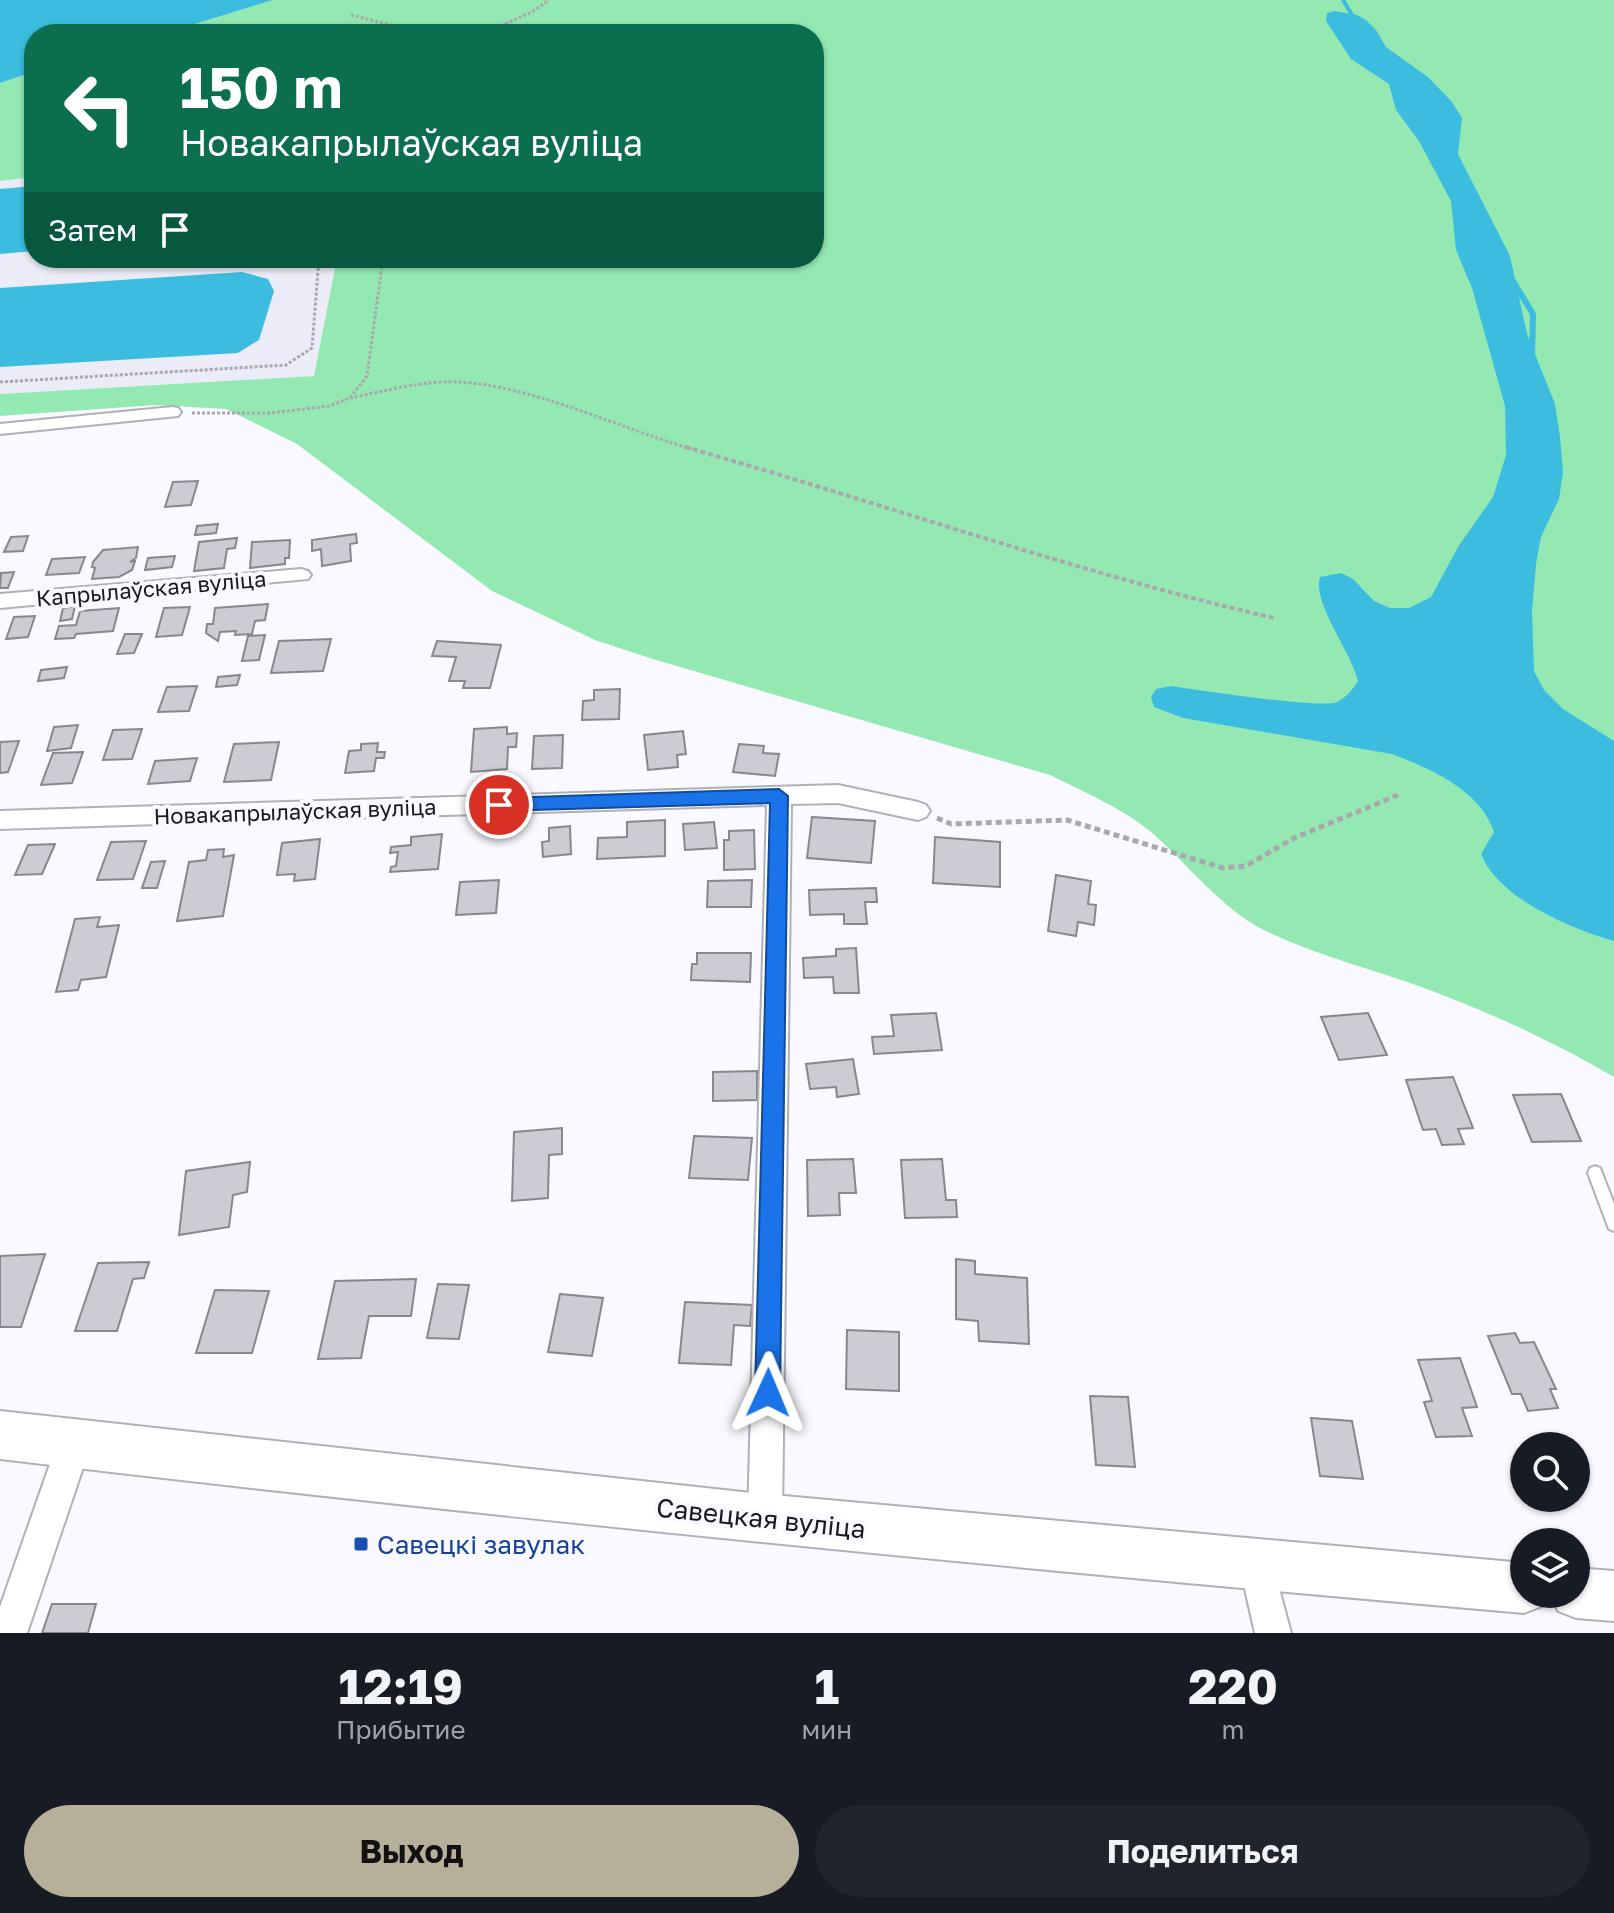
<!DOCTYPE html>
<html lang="ru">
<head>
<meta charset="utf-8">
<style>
	:root { --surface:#171b24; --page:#20242c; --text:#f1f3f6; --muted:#9ea1a6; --accent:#b6af9a }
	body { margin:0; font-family:"Golos Text",sans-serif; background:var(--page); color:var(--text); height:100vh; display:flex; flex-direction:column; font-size:30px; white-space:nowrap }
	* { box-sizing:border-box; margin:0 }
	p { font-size:26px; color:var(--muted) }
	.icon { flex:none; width:44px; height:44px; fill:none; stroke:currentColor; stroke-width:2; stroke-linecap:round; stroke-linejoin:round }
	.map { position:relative; height:1633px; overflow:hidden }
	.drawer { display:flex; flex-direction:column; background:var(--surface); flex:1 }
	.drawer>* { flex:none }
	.top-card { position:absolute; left:24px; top:24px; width:800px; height:244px; border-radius:32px; box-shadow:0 2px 6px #0004; background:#0b6e4f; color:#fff; overflow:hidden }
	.fabs { position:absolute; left:1510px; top:1432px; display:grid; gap:16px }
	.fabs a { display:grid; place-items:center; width:80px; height:80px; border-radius:50%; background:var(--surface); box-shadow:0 2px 6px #0004; font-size:40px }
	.pin { position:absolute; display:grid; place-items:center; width:68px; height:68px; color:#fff; margin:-34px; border:4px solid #fff; border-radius:50%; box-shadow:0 2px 8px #0007 }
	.me { position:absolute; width:88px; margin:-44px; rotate:1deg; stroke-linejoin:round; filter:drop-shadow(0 0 6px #0008) }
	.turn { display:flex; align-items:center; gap:28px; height:168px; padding:0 24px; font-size:36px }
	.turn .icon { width:104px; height:104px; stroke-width:2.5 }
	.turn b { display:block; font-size:56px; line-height:68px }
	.then { display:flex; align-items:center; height:76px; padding:0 24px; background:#0003; gap:16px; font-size:30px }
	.eta { display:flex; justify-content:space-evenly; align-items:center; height:136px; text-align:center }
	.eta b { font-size:48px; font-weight:700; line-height:56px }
	.cta { display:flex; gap:16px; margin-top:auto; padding:16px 24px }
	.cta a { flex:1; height:92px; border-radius:48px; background:var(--accent); color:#111; font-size:32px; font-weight:700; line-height:92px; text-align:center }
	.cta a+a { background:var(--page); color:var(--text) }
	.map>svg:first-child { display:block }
	.built { fill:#ececf8 }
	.green { fill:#94e9b3 }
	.water { fill:#3cbde0 }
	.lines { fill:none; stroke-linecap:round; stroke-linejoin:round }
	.stream-far1 { stroke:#3cbde0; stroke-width:4 }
	.stream { stroke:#3cbde0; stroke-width:6 }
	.building { fill:#ccccd5; stroke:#87878f; stroke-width:2 }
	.lane-casing { stroke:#b0b0b9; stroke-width:4 }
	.street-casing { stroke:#b0b0b9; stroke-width:4 }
	.secondary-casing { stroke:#b0b0b9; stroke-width:4 }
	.path-far2 { stroke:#a8a8ad; stroke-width:3; stroke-dasharray:3 2; stroke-linecap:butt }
	.path-far1 { stroke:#a8a8ad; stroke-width:4; stroke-dasharray:5 3; stroke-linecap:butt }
	.path { stroke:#a8a8ad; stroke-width:5; stroke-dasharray:6 4; stroke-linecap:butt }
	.lane { fill:#fff; fill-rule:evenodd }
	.street { fill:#fff; fill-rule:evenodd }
	.secondary { fill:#fff; fill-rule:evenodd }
	.route { fill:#1a73e8; stroke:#114b97; stroke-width:2 }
	.transit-dot { fill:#1a4fb4; stroke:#f9f9ff; stroke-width:3 }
	.labels { text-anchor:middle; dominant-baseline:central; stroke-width:8; stroke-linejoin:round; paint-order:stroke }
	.street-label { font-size:22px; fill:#19191c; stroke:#f9f9ff }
	.near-street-label { font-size:26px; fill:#19191c; stroke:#f9f9ff }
	.near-transit-label { font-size:26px; fill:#164399; stroke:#f9f9ff; text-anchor:start }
</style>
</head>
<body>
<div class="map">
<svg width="1614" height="1633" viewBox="0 0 1614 1633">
	<rect width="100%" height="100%" fill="#f9f9ff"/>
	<!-- built -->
	<polygon class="built" points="34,177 34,258 337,258 314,376 0,394 0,181"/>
	<!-- green -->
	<g class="green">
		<path d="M273 0H1614V1077C1553 1041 1493 1014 1427 989 1373 969 1318 956 1266 931 1222 910 1187 863 1151 832 1122 808 1084 792 1050 775L656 660 595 640 492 591 297 444 226 409 156 405 0 416V394L314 376 337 258H814V34H163Z"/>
		<polygon points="34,72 34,177 0,181 0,83"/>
	</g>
	<!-- water -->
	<g class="water">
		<polygon points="0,0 273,0 163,34 34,34 34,72 0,83"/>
		<path d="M1335 11 1357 15 1366 20 1376 30 1386 47 1428 77 1452 102 1462 118 1458 154 1510 256 1527 334 1555 404 1560 437 1563 472 1559 499 1541 537 1536 564 1532 611 1534 671 1544 690 1563 709 1614 741V941C1571 929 1498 898 1481 854L1494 832C1480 790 1431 769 1392 754L1183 718 1154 707 1151 697 1156 689 1171 686C1198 690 1320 709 1337 702 1347 697 1352 690 1358 681 1351 651 1312 603 1320 577L1341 573 1353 579 1374 601 1390 608H1409L1431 597 1458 547 1493 497 1506 455 1505 406 1472 288 1456 250 1451 201 1419 141 1396 110 1389 84 1351 59 1326 21 1327 13Z"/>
		<polygon points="34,186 34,251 0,254 0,189"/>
		<polygon points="242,272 268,279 274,291 259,340 238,353 0,367 0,288"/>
	</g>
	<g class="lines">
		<!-- stream-far1 -->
		<polyline class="stream-far1" points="1343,0 1355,20"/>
		<!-- stream -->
		<polyline class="stream" points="1513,281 1533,314 1532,358"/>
	</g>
	<!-- building -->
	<g class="building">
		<polygon points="198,481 191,505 165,507 173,482"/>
		<polygon points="218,524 216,533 195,535 197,526"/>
		<polygon points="356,534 357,543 350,544 351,561 322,566 321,549 312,551 312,540"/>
		<polygon points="28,536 23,551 4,552 11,537"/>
		<polygon points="237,538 235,548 227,549 224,568 194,571 199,542"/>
		<polygon points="290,540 289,558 285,558 285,564 250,568 252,542"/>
		<polygon points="138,547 136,558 130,562 135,561 132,570 119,577 92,579 95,568 92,567 93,562 103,550"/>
		<polygon points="175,556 172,567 145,570 148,558"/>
		<polygon points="85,557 79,573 46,575 52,559"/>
		<polygon points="14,572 8,588 0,588 1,573"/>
		<polygon points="268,604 265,620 255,621 252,634 235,635 236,631 220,632 218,641 206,633 207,624 213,624 215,608"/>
		<polygon points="75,606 72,619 60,621 63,608"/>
		<polygon points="190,607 182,635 156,637 164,608"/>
		<polygon points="119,608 113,631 76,634 74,638 55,639 59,626 76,625 80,611"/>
		<polygon points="35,616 28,637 6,639 14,617"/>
		<polygon points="125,634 142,634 134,653 117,654"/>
		<polygon points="265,635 259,660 242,661 248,636"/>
		<polygon points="331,639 323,671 271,673 279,641"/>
		<polygon points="437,641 501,645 490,688 463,688 465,681 449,681 456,657 432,656"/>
		<polygon points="67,667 64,678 38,681 41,670"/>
		<polygon points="240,675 237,685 216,687 218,677"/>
		<polygon points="197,686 189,711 158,712 167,687"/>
		<polygon points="620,689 619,719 582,720 583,701 594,700 594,690"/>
		<polygon points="78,725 71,748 47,751 54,727"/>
		<polygon points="507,727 507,734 517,733 516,747 508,747 507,769 471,772 474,729"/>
		<polygon points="142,729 132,759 103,760 113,730"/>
		<polygon points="683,731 686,754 677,755 678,767 648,770 644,735"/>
		<polygon points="563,735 562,768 532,769 534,736"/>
		<polygon points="19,741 8,772 0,773 0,742"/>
		<polygon points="279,742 271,780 224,782 234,744"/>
		<polygon points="378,743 377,752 385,752 384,758 376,758 374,771 345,773 349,751 361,750 361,744"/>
		<polygon points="739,744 764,746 763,753 779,754 775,776 733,772"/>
		<polygon points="83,752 72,783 41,785 53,753"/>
		<polygon points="197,758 190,781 148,784 155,761"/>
		<polygon points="812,817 875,821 871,863 807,858"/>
		<polygon points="665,820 665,856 597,859 598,838 627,837 627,822"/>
		<polygon points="714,822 717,848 685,850 683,824"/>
		<polygon points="570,826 571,854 543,857 542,842 549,841 549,828"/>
		<polygon points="754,830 755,869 724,870 724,840 729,840 729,831"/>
		<polygon points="442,834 438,869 390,872 391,867 396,866 398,852 390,853 391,847 411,845 411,837"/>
		<polygon points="935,837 1000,842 1000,887 933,883"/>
		<polygon points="320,839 315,879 294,881 295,874 277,875 282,843"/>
		<polygon points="146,841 133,879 97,880 111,842"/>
		<polygon points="55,844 42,874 15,875 28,845"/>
		<polygon points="224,849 223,857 234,855 223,916 177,921 189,862 206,860 208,850"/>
		<polygon points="165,861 157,888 142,888 151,862"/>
		<polygon points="1056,875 1091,881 1088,904 1096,905 1094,925 1078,922 1076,936 1048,931"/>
		<polygon points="499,880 496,913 456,915 460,882"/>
		<polygon points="752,880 751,907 707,907 708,881"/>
		<polygon points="876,888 877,902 865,902 867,924 844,924 844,914 810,915 809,890"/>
		<polygon points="100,917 97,927 119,925 106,977 81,980 78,990 56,992 75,919"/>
		<polygon points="856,948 859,993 834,993 833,977 804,978 803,958 836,956 836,949"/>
		<polygon points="697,953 751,953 750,982 691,980 692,964 697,964"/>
		<polygon points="936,1013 942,1050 874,1054 872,1037 894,1036 891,1015"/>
		<polygon points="1368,1013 1387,1055 1339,1060 1321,1017"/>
		<polygon points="853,1059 859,1094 837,1097 836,1087 810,1089 806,1064"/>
		<polygon points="757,1071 757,1100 713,1101 713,1072"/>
		<polygon points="1453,1077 1473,1128 1458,1129 1464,1144 1442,1145 1436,1129 1423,1130 1406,1080"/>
		<polygon points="1561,1094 1581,1141 1532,1142 1513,1095"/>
		<polygon points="562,1128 562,1154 549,1155 548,1198 512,1201 514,1132"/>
		<polygon points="694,1136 752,1138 748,1180 689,1178"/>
		<polygon points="853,1159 856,1193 839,1193 840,1215 808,1216 807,1160"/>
		<polygon points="942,1159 946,1200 956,1200 957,1217 905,1218 901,1160"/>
		<polygon points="250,1162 247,1192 233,1195 229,1227 179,1235 186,1171"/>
		<polygon points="45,1254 21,1327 0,1327 0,1256"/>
		<polygon points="956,1259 975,1261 975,1274 1027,1278 1029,1344 979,1341 978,1321 956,1319"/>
		<polygon points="149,1262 144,1278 133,1279 117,1331 75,1331 98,1263"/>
		<polygon points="416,1279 411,1316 369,1316 361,1358 318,1359 335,1281"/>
		<polygon points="438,1284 469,1285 459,1339 427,1338"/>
		<polygon points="215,1290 269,1291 252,1353 196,1353"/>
		<polygon points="560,1294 603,1298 592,1356 548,1352"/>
		<polygon points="685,1302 752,1305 750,1326 734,1325 731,1365 679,1363"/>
		<polygon points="847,1330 899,1332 899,1391 846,1389"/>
		<polygon points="1515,1333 1520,1343 1534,1342 1556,1389 1550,1389 1558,1408 1528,1411 1521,1394 1512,1394 1488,1336"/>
		<polygon points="1460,1358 1477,1407 1462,1408 1472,1436 1436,1437 1424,1402 1432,1401 1418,1360"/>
		<polygon points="1090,1396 1128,1397 1135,1467 1096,1465"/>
		<polygon points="1311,1418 1352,1421 1363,1479 1320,1476"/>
		<polygon points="52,1604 96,1604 88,1633 42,1633"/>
	</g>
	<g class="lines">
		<defs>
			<polygon id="lane" points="1595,1166 1600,1168 1614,1204 1614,1231 1609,1229 1588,1173 1590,1168"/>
			<g id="street">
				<polygon points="172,407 178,408 181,412 178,416 0,434 0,424"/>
				<polygon points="301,569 308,571 311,575 308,579 0,608 0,594"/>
				<polygon points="838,785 918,802 926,805 930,811 926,817 918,820 838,803 791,804 782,1518 777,1530 765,1535 753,1530 748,1518 767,805 0,829 0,811"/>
				<polygon points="74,1427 86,1432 91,1444 27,1633 0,1633 0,1607 57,1444 62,1432"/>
				<polygon points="1258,1549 1270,1555 1291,1633 1255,1633 1240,1567 1246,1555"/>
			</g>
			<g id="secondary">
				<path d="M0 1411 761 1494 1524 1563V1594H1547L1542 1606 1524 1613C1015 1569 507 1519 0 1459Z"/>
				<polygon points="1576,1568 1614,1571 1614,1621 1576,1618 1558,1611 1551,1594 1576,1594"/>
			</g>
		</defs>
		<!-- lane casing -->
		<use href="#lane" class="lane-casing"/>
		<!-- street casing -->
		<use href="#street" class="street-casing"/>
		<!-- secondary casing -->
		<use href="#secondary" class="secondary-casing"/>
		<!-- path-far2 -->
		<g class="path-far2">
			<polyline points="351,15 424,34"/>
			<polyline points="482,34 532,12 549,0"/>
			<polyline points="0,382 286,365 312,348 319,258"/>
			<path d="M350 398C385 391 424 380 460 382 536 387 619 428 692 449"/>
			<polyline points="192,413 271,413 329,406 350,398 367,376 383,258"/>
		</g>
		<!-- path-far1 -->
		<path class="path-far1" d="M685 447C882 503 1074 572 1274 618"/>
		<!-- path -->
		<polyline class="path" points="937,818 951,824 1067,820 1223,868 1246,866 1294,838 1398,795"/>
		<!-- lane -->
		<use href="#lane" class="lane"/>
		<!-- street -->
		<use href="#street" class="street"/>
		<!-- secondary -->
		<use href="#secondary" class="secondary"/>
	</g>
	<!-- route -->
	<polygon class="route" points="779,789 788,796 780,1393 776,1401 768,1405 759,1401 755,1393 770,803 499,811 490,805 499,798"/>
	<!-- markers -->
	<rect class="transit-dot" x="353" y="1536" width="16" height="16" rx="4"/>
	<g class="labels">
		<!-- street labels -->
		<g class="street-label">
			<text transform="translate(151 588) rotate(-5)">Капрылаўская вуліца</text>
			<text transform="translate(295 811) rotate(-2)">Новакапрылаўская вуліца</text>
		</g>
		<!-- near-street labels -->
		<g class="near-street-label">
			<text transform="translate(761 1518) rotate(6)">Савецкая вуліца</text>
		</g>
		<!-- near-transit labels -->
		<g class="near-transit-label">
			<text x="377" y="1544">Савецкі завулак</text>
		</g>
	</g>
</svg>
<div class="fabs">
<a><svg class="icon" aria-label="search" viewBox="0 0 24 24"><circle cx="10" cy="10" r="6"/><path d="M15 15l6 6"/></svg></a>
<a><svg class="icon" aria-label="layers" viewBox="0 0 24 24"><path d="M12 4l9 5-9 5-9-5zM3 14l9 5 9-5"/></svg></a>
</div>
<div class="pin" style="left:499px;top:805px;background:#d93025"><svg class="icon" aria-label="arrive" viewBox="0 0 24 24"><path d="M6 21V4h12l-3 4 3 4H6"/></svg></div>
<svg class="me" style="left:768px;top:1393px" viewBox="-20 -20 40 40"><path d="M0-17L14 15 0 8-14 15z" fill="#1a73e8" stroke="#fff" stroke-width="4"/></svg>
<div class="top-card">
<div class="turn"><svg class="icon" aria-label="left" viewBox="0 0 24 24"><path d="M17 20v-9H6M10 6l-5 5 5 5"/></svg><div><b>150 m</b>Новакапрылаўская вуліца</div></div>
<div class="then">Затем<svg class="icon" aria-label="arrive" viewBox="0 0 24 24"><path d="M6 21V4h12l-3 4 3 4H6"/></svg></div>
</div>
</div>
<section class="drawer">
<div class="eta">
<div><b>12:19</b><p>Прибытие</p></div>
<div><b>1</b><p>мин</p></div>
<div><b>220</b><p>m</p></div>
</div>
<div class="cta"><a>Выход</a><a>Поделиться</a></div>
</section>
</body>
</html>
